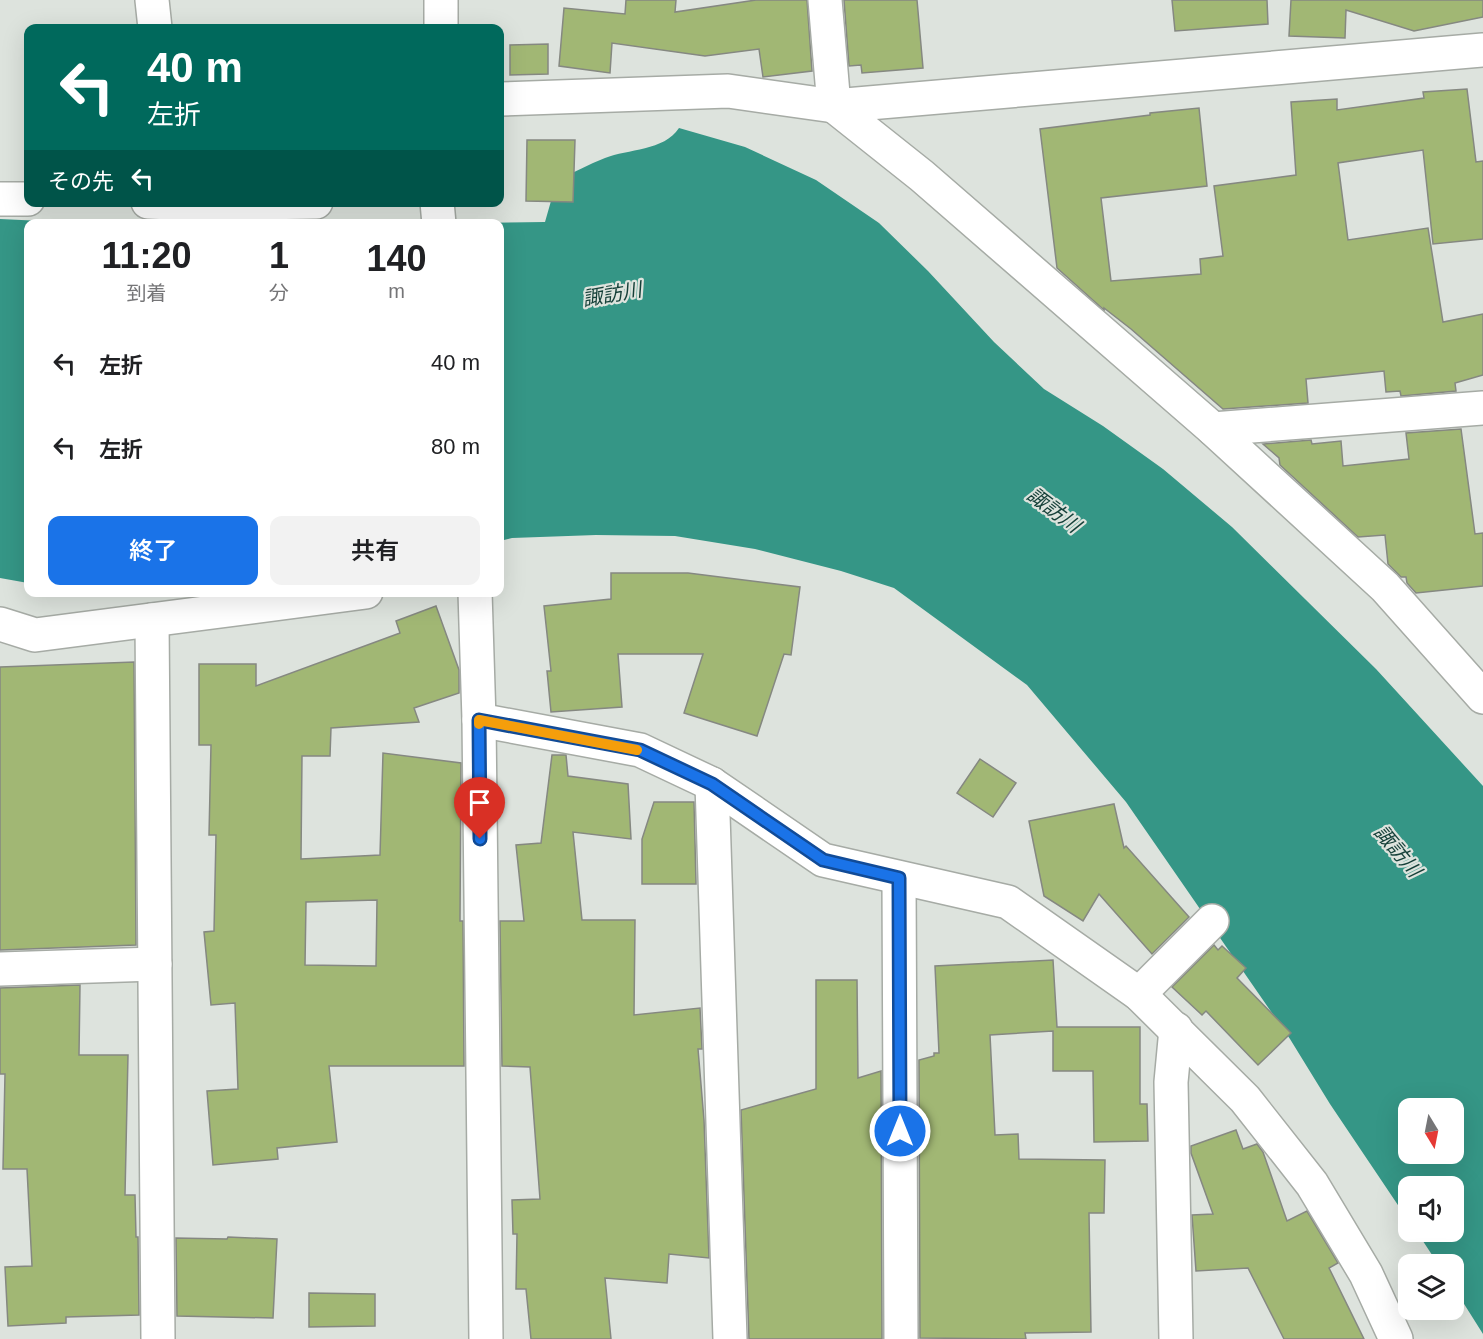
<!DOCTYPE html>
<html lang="ja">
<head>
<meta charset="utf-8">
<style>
	:root { --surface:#fff; --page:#f2f2f2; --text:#202124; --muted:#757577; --accent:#1a73e8 }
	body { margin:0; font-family:Arial,"Noto Sans JP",sans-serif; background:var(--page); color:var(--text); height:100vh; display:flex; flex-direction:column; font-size:22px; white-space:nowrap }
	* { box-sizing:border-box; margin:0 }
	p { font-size:20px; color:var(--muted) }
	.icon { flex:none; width:33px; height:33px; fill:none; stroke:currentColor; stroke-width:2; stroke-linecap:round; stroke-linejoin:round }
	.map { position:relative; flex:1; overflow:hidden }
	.panel { position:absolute; left:24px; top:219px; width:480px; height:378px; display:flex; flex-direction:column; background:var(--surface); border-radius:12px; box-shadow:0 6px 24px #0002 }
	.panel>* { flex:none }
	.top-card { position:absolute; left:24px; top:24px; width:480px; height:183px; border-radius:12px; box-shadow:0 6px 24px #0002; background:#00695c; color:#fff; overflow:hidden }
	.needle { width:39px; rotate:170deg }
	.controls { position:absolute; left:1398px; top:1098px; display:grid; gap:12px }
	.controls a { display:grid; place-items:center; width:66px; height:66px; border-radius:12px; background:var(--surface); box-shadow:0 6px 24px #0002; font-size:30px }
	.pin { position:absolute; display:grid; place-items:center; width:51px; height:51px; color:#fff; margin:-62px -26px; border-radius:50% 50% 50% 0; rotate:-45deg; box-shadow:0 0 6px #0007 }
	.pin .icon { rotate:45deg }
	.me { position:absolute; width:66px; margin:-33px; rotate:0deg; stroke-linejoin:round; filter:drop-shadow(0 0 4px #0008) }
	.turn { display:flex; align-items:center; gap:21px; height:126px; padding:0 24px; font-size:27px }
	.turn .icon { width:78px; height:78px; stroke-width:2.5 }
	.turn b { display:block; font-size:42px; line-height:51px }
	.then { display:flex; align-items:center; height:57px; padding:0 24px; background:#0003; gap:12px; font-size:22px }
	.eta { display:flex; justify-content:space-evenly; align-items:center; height:102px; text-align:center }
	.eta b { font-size:36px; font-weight:600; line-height:42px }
	.button { display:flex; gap:12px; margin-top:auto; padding:12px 24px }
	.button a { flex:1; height:69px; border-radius:12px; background:var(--accent); color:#fff; font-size:24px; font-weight:600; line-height:69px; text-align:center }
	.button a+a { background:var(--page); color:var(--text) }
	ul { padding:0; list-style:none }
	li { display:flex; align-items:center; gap:18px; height:84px; padding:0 24px }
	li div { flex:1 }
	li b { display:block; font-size:22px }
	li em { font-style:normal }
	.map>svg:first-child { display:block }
	.water { fill:#359686; fill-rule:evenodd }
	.building { fill:#a1b774; stroke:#858881; stroke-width:1.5; fill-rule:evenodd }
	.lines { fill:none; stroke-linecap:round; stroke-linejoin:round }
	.minor-casing { stroke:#a6aba5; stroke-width:36 }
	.minor { stroke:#fff; stroke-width:33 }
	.route-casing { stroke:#114b97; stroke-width:15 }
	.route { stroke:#1a73e8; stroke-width:10 }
	.slow { stroke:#f59e0b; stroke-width:10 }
	.labels { text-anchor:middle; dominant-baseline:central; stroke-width:4.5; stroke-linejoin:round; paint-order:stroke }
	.water-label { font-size:20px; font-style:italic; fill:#143f38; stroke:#dde3dd }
</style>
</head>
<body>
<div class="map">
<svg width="1483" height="1339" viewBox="0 0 1483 1339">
	<rect width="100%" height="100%" fill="#dde3dd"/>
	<!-- water -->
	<g class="water">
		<path d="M679 128 745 147 816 180 879 223 928 271 994 342 1044 389 1103 426 1163 469 1232 527 1376 669 1483 786V1334L1454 1288V1264H1438L1417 1232H1454V1186H1408V1220L1330 1104 1290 1039 1126 802 1027 685 894 588 841 571 755 549 675 536 596 535 512 538 500 541V224H382L545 222 557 180C573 173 589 164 605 158 628 149 664 151 679 128ZM1408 1108H1454V1154H1408Z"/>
		<polygon points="0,219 85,223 28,224 28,583 0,578"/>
	</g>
	<!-- building -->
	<g class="building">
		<polygon points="626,0 676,0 675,12 756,0 807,0 812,71 763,77 759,49 705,56 612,43 610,73 559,66 564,8 625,14"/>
		<polygon points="844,0 917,0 923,68 862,73 861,65 849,66"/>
		<polygon points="1172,0 1267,0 1268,24 1175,31"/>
		<polygon points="1291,0 1483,0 1483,17 1414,31 1346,10 1345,38 1289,36"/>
		<polygon points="548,44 548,74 510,75 510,45"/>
		<polygon points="1467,89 1476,162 1483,161 1483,239 1433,244 1423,150 1338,163 1348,240 1428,228 1443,322 1483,314 1483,375 1455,383 1456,391 1401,396 1400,391 1386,392 1384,371 1306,379 1308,403 1223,409 1131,329 1104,308 1104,310 1057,268 1040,129 1150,115 1150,113 1199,108 1207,186 1101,198 1111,281 1201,274 1200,259 1223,256 1214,186 1296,175 1291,102 1337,99 1337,110 1424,98 1423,92"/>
		<polygon points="527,140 575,140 573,202 526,201"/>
		<polygon points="1461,429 1475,534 1483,533 1483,586 1416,593 1407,583 1406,577 1401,577 1388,564 1385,535 1358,537 1280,465 1279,458 1263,444 1311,440 1312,444 1341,441 1343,466 1409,459 1406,433"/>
		<polygon points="611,573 688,573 800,587 791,655 784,654 757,736 684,713 703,654 618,654 622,707 551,712 547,671 551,671 544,606 611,599"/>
		<path d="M436 606 459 670V693L414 708 419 722 331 728 330 756H302L301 859 380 855 383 753 461 763 460 921H463L464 1066H329L337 1142 277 1148 278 1159 213 1165 207 1091 238 1089 235 1003 211 1005 204 932 214 931 216 835H209L211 745H199V664H256V686L400 633 396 621ZM377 900 376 966 305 965 306 902Z"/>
		<polygon points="134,662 136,945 0,950 0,667"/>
		<polygon points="552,755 566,755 568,776 628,784 631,839 573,832 582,920 635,920 634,1015 700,1008 702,1049 698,1049 704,1120 709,1258 669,1254 667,1283 605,1278 611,1339 531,1339 526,1289 516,1289 517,1234 513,1234 512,1200 540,1199 530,1067 502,1066 500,921 524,921 516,845 541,843"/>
		<polygon points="980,759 1016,783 993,817 957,793"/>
		<polygon points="654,802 694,802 696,884 642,884 642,839"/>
		<polygon points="1114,804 1124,848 1126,846 1189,917 1152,954 1099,894 1083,921 1044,896 1029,821"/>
		<polygon points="1214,945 1218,950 1222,946 1246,968 1237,978 1291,1033 1258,1065 1206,1011 1202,1015 1172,987"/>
		<polygon points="1053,960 1057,1027 1140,1027 1140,1104 1147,1104 1148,1141 1094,1142 1093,1071 1053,1071 1053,1031 990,1035 995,1135 1018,1134 1019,1159 1105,1160 1104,1213 1089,1213 1091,1332 1025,1333 1026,1339 920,1338 919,1060 934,1056 934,1053 939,1053 935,966"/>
		<polygon points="816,980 857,980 858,1078 881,1071 882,1339 749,1339 741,1110 816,1089"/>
		<polygon points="80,985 79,1055 128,1055 125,1195 135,1195 136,1237 138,1237 139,1315 66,1317 66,1323 8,1326 5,1267 32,1266 27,1169 3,1169 5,1074 0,1074 0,988"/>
		<polygon points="1236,1130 1243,1149 1257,1144 1263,1152 1287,1221 1307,1211 1338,1263 1329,1268 1364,1339 1284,1339 1248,1268 1196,1271 1192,1215 1213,1214 1191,1153 1191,1146"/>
		<polygon points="228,1237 277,1239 273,1318 177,1316 176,1238 227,1239"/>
		<polygon points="309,1293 375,1294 375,1326 309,1327"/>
	</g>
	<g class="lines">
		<defs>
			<g id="minor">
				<polyline points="152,0 155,28"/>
				<polyline points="441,0 441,28"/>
				<polyline points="825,0 834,106 922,176 1213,429 1385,587 1483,697"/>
				<polyline points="500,99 728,91 834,106 1483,50"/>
				<polyline points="0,199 28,199"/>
				<polyline points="148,202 197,204 316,202"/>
				<polyline points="437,202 439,224"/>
				<polyline points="1213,429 1483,408"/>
				<polyline points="475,592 479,720 486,1339"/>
				<polyline points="152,620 158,1339"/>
				<polyline points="0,624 35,635 366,592"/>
				<polyline points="479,720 640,750 712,784 823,860 1008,902 1139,994 1245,1099 1312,1184 1366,1274 1396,1339"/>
				<polyline points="712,784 730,1339"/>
				<polyline points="899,878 901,1339"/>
				<polyline points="0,969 155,964"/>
				<polyline points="1139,994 1212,921"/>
				<polyline points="1176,1339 1171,1082 1176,1029"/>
			</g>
		</defs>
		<!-- minor casing -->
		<use href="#minor" class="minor-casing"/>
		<!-- minor -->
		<use href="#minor" class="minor"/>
	</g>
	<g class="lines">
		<defs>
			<polyline id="route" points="480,839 479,720 640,750 712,784 823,860 899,878 900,1131"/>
		</defs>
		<!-- route casing -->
		<use href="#route" class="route-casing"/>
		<!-- route -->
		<use href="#route" class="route"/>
		<!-- slow -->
		<polyline class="slow" points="479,724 479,720 637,750"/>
	</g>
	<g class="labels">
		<!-- water labels -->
		<g class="water-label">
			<text transform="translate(612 294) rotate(-10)">諏訪川</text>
			<text transform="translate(1054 510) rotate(37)">諏訪川</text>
			<text transform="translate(1398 851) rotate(50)">諏訪川</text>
		</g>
	</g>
</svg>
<div class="controls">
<a><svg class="needle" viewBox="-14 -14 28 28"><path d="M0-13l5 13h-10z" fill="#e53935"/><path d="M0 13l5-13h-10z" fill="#757577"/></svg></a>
<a><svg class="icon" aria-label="sound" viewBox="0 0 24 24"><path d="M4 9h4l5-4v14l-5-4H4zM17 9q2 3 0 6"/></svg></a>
<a><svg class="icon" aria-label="layers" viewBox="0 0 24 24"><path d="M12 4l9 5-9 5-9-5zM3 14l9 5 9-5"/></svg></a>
</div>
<div class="pin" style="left:480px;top:839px;background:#d93025"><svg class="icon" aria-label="arrive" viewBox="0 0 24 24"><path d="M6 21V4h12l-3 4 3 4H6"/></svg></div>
<svg class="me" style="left:900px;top:1131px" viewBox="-20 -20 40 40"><circle r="17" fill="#1a73e8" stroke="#fff" stroke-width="3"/><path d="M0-11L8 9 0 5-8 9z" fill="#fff"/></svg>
<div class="top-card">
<div class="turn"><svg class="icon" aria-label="left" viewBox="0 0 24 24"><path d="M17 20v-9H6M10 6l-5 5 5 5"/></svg><div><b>40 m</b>左折</div></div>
<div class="then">その先<svg class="icon" aria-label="left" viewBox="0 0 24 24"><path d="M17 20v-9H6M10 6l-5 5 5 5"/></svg></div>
</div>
<section class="panel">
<div class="eta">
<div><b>11:20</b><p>到着</p></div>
<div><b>1</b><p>分</p></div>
<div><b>140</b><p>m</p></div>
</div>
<ul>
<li><svg class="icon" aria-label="left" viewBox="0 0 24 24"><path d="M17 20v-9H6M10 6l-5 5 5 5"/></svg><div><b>左折</b></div><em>40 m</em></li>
<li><svg class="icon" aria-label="left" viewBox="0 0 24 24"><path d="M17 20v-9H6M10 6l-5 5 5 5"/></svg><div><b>左折</b></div><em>80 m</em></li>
</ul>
<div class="button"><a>終了</a><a>共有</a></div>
</section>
</div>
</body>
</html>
